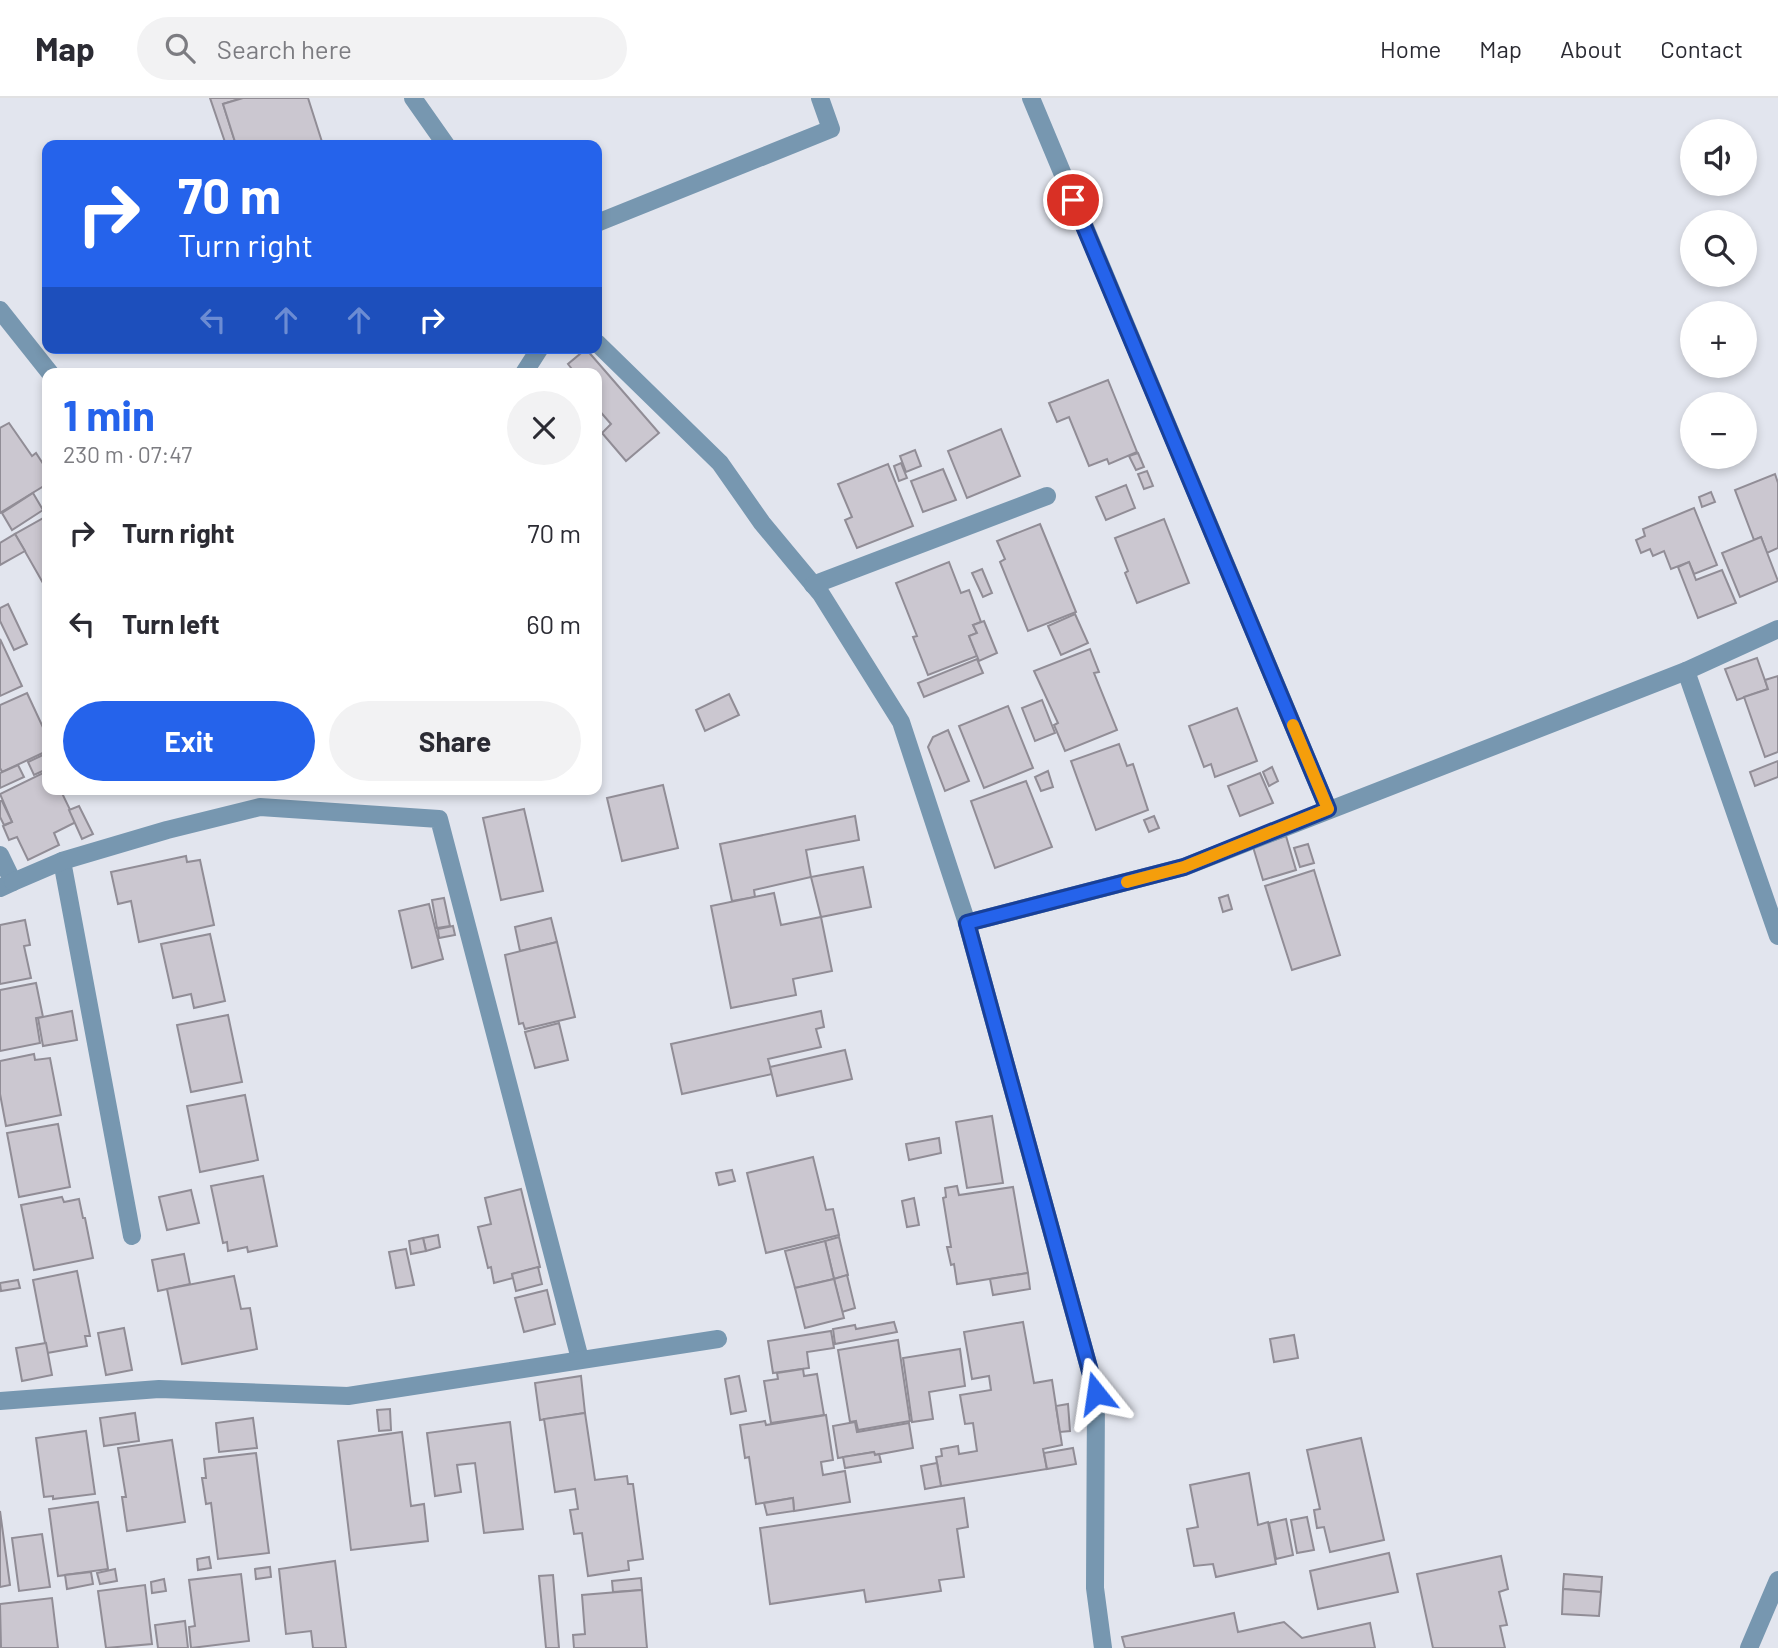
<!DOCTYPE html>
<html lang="en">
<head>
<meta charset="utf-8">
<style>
	:root { --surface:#fff; --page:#f2f2f3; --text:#2b2b33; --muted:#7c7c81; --line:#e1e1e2; --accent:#2563eb }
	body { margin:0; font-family:Barlow,sans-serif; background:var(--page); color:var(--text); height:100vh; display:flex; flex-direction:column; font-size:26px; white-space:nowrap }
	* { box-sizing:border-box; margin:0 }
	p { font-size:23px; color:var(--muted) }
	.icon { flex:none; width:38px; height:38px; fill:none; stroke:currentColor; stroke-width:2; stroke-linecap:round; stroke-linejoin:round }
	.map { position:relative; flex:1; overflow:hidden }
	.panel { position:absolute; left:42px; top:270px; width:560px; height:427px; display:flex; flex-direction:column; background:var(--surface); border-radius:14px; box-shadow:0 4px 10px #0003 }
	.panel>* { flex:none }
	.guide { position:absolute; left:42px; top:42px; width:560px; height:214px; border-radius:14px; box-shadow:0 4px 10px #0003; background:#2563eb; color:#fff; overflow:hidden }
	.tools { position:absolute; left:1680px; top:21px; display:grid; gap:14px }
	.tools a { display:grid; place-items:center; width:77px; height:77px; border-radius:50%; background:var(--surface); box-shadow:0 4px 10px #0003; font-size:35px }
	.pin { position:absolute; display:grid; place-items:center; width:60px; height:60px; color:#fff; margin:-30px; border:4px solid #fff; border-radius:50%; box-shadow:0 2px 7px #0007 }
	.me { position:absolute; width:77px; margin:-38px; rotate:345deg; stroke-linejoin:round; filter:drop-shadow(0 0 5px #0008) }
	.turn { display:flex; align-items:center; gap:24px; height:147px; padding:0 21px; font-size:32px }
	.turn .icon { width:91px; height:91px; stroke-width:2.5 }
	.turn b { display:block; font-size:49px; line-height:60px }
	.lanes { display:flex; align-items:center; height:66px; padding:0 21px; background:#0003; justify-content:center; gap:35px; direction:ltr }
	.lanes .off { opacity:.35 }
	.round { display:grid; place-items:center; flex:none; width:74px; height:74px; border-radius:37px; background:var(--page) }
	.head { display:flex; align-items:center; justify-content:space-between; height:119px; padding:0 21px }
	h1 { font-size:42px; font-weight:700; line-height:52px; color:var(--accent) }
	.button { display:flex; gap:14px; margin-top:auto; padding:14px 21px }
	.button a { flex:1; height:80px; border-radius:42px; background:var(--accent); color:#fff; font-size:28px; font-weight:700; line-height:80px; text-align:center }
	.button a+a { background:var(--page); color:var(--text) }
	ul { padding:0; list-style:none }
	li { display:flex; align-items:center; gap:21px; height:91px; padding:0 21px }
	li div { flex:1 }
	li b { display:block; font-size:26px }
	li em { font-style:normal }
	header { display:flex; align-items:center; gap:42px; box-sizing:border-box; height:98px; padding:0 35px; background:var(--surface); border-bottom:2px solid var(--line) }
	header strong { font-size:33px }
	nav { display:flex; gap:38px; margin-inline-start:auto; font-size:24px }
	.search { width:490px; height:63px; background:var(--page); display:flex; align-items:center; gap:18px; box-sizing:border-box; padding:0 24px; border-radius:38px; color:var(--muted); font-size:26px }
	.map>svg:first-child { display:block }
	.building { fill:#cbc7d0; stroke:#918d96; stroke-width:2 }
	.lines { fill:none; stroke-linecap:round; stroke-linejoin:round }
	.minor { stroke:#7797b0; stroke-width:18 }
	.route-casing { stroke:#184099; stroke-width:18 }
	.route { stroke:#2563eb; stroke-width:12 }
	.slow { stroke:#f59e0b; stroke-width:12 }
</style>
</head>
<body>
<header>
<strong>Map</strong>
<div class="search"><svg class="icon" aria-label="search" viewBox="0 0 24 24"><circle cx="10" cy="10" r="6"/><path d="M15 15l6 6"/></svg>Search here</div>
<nav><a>Home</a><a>Map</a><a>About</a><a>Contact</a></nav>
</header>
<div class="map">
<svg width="1778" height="1550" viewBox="0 0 1778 1550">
	<rect width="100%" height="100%" fill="#e2e5ee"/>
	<!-- building -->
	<g class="building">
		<polygon points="210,0 243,0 223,6 236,47 226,47"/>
		<polygon points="243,0 308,0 323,47 236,47 223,6"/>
		<polygon points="586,251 659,335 626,363 602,335 611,326 597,310 597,275 575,275 568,266"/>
		<polygon points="1108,282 1137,354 1109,366 1107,361 1089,368 1069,319 1057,324 1049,305"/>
		<polygon points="9,325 32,358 36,355 47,372 47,386 0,415 0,330"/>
		<polygon points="1001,331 1020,378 967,400 948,353"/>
		<polygon points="915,352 921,368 906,374 900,358"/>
		<polygon points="1138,355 1144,369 1136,372 1129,358"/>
		<polygon points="901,365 907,380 899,383 894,368"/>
		<polygon points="888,366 913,428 857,450 845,422 852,419 838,386"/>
		<polygon points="943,371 956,402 923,414 911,383"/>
		<polygon points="1147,373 1153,388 1144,391 1138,376"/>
		<polygon points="1775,376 1778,385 1778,450 1767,455 1761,439 1754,442 1735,392"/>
		<polygon points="1126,387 1135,410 1106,422 1096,399"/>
		<polygon points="1711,394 1715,404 1702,409 1699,399"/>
		<polygon points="33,395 43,412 12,432 2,415"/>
		<polygon points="1694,410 1717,467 1694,476 1689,464 1671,471 1664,453 1653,458 1650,451 1641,455 1636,442 1645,438 1643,431"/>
		<polygon points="47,418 47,492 15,436"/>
		<polygon points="1164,421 1189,485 1137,505 1125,475 1128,473 1115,440"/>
		<polygon points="1040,426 1076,514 1028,533 1000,464 1005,461 997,443"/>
		<polygon points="15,436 25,453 0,467 0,445"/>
		<polygon points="1761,439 1778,483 1740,499 1722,455"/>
		<polygon points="949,464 961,495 969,492 981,524 973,527 977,535 969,538 977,558 928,577 913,539 917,538 896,485"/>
		<polygon points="1689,464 1696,482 1722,472 1736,505 1698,520 1678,469"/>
		<polygon points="982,471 992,495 983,499 972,475"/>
		<polygon points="8,506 27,546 14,552 0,523 0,510"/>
		<polygon points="1075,516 1088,545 1061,557 1048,528"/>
		<polygon points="984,523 997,555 979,563 969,538 977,535 973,527"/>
		<polygon points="0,541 22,588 0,598"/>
		<polygon points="1090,551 1099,574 1094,575 1117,632 1065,653 1054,627 1058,625 1034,573"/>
		<polygon points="1757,560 1768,591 1737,602 1725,571"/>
		<polygon points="977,561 983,575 924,599 918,585"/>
		<polygon points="1778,578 1778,654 1765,659 1744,599 1768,591 1765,582"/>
		<polygon points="27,595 47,638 47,653 2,674 0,670 0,607"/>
		<polygon points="729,596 739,617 705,633 696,612"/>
		<polygon points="1042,602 1055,635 1035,643 1022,610"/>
		<polygon points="1008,608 1033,670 984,690 959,628"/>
		<polygon points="1237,610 1257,663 1215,679 1211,666 1204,669 1189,628"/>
		<polygon points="948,632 969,683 945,693 928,649 933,639"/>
		<polygon points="1119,646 1127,668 1133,666 1148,712 1096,732 1071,663"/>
		<polygon points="47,655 47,671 34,677 28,664"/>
		<polygon points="1778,663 1778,679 1755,688 1750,674"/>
		<polygon points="18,667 24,679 0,690 0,675"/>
		<polygon points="1272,669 1278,683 1269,688 1263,674"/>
		<polygon points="47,673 47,691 60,691 76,724 54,735 59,747 28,762 17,739 9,742 3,728 12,724 0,696"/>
		<polygon points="1048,673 1053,689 1041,693 1035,679"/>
		<polygon points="1260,675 1273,705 1240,718 1228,688"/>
		<polygon points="1026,683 1052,749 995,770 971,703"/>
		<polygon points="663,687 678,750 622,763 607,700"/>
		<polygon points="0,703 2,703 12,724 4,727 0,719"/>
		<polygon points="79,708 93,736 82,741 69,712"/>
		<polygon points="524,711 543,793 501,802 483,720"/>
		<polygon points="855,718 859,742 806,752 811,779 754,792 755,799 732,803 720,746"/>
		<polygon points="1154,718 1159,730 1149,734 1144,722"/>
		<polygon points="1286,738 1296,772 1263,782 1253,749"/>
		<polygon points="1308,746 1314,765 1300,769 1294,750"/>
		<polygon points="186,758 187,764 200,762 214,827 139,844 131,803 118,806 111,774"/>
		<polygon points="863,769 871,809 821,819 811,779"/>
		<polygon points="1314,772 1340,857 1292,872 1265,788"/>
		<polygon points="774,795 781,827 821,819 832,873 793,881 796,897 731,910 711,808"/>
		<polygon points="1228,797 1232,811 1223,814 1219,800"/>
		<polygon points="444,800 450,828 437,830 432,802"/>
		<polygon points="429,806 443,861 412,870 399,813"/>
		<polygon points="551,820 557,844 520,853 515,829"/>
		<polygon points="25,822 30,847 24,848 31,880 0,886 0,827"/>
		<polygon points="453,828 455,837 439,840 438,831"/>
		<polygon points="210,836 225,903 194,910 191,896 173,900 161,846"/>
		<polygon points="557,844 575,919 525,931 523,925 519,926 505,857"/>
		<polygon points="36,885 43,919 36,920 40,945 0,953 0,892"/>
		<polygon points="72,913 77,942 43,948 38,920"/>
		<polygon points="821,913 824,929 816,931 821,949 768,961 772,976 682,996 671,946"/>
		<polygon points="228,917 242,984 191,994 177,927"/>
		<polygon points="559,925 568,962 535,970 525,934"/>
		<polygon points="845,952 852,981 777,998 770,969"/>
		<polygon points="34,956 35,962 50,960 61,1017 6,1028 0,996 0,963"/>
		<polygon points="245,997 258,1062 200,1074 187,1008"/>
		<polygon points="992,1018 1003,1085 967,1090 956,1024"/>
		<polygon points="58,1026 70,1089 19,1099 7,1035"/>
		<polygon points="939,1040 941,1055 909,1062 906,1046"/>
		<polygon points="813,1059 826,1112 833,1111 839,1137 766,1155 747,1075"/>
		<polygon points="732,1072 735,1083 719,1087 716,1075"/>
		<polygon points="263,1078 277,1148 248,1154 247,1149 228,1153 227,1144 223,1145 211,1088"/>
		<polygon points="957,1088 959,1097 1013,1089 1028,1175 957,1186 954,1166 951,1167 947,1149 951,1149 943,1100 946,1099 945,1090"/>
		<polygon points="521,1091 540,1169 512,1176 513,1180 494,1185 491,1169 488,1170 478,1129 491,1126 485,1100"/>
		<polygon points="191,1092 199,1125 167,1132 159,1099"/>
		<polygon points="62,1099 64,1104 79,1101 83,1120 85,1120 93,1160 34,1172 21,1107"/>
		<polygon points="914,1100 919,1127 907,1129 902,1103"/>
		<polygon points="438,1137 440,1149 426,1153 423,1140"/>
		<polygon points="839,1139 848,1177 834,1181 825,1143"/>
		<polygon points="423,1140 426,1153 411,1156 409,1143"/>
		<polygon points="825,1143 834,1181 795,1190 785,1153"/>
		<polygon points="406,1151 414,1187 396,1190 389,1154"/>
		<polygon points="184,1156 190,1186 158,1193 152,1162"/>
		<polygon points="538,1169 542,1186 516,1193 512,1176"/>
		<polygon points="77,1173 90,1238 85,1238 87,1248 47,1255 33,1182"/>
		<polygon points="1028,1175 1030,1191 993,1197 990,1181"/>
		<polygon points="847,1177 855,1210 842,1214 834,1181"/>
		<polygon points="234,1178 241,1211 250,1210 257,1251 182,1266 167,1191"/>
		<polygon points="834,1181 844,1220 805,1230 795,1190"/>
		<polygon points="18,1182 20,1190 1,1193 0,1185"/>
		<polygon points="547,1192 555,1226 524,1234 515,1200"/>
		<polygon points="894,1224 897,1234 835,1246 833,1231 855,1227 856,1231"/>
		<polygon points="1023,1224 1034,1285 1052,1282 1062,1347 1043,1351 1047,1371 941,1388 936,1359 942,1358 941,1351 958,1348 959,1356 977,1353 973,1325 965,1326 960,1297 991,1292 989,1278 972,1281 964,1234"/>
		<polygon points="124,1230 132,1272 106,1277 98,1235"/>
		<polygon points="831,1233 834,1250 807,1254 809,1270 773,1275 768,1243"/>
		<polygon points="1294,1237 1298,1260 1274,1264 1270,1241"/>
		<polygon points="898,1242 910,1323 858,1332 856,1323 850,1324 838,1252"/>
		<polygon points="46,1245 52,1277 22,1283 16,1250"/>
		<polygon points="960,1251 965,1288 929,1294 933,1321 912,1324 903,1260"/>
		<polygon points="803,1271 804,1278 817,1276 824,1317 771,1325 764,1283 778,1281 777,1275"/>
		<polygon points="581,1278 585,1315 540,1322 535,1285"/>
		<polygon points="739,1278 746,1313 731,1316 725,1281"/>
		<polygon points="1068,1306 1070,1333 1060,1334 1056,1308"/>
		<polygon points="390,1311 391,1332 379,1333 377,1312"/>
		<polygon points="135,1315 139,1343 104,1348 100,1320"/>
		<polygon points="585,1315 595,1382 627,1378 628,1386 633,1386 643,1461 628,1463 629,1472 588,1478 582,1435 574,1436 570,1412 578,1411 575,1391 555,1394 544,1321"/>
		<polygon points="826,1317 833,1362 821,1364 823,1377 845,1373 850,1404 794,1413 793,1400 756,1406 749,1359 745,1360 740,1327 765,1323 766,1327"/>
		<polygon points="253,1320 257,1350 219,1354 216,1325"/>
		<polygon points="510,1324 523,1431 484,1435 475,1365 457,1367 461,1394 435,1398 427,1335"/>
		<polygon points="855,1324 857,1334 909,1325 913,1350 875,1357 874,1354 838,1360 833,1328"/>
		<polygon points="86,1333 95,1396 53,1401 53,1398 44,1399 36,1340"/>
		<polygon points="402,1334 411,1408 424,1406 428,1443 351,1452 338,1343"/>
		<polygon points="1361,1340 1384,1442 1330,1454 1324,1429 1317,1430 1314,1412 1320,1411 1307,1352"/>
		<polygon points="172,1342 185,1424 127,1433 122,1399 126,1399 118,1350"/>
		<polygon points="1073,1350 1076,1366 1047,1371 1044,1355"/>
		<polygon points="874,1354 875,1357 879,1356 881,1364 845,1370 843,1359"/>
		<polygon points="256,1355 269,1455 218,1461 211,1405 206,1406 202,1380 206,1380 204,1361"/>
		<polygon points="937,1365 941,1388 925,1391 921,1368"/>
		<polygon points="1249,1375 1258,1427 1268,1424 1276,1466 1216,1479 1213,1466 1194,1468 1187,1431 1198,1429 1190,1387"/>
		<polygon points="793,1400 794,1413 767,1417 764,1405"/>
		<polygon points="964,1400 968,1429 957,1431 964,1479 939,1482 941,1493 866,1504 864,1492 770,1506 760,1430"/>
		<polygon points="98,1404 108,1471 58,1478 49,1411"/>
		<polygon points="0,1413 10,1487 0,1489"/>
		<polygon points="1307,1419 1314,1452 1297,1455 1291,1422"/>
		<polygon points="1286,1421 1293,1457 1276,1461 1269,1425"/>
		<polygon points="42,1436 50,1489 19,1493 12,1440"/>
		<polygon points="1389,1455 1398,1494 1318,1511 1310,1473"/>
		<polygon points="1501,1458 1508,1491 1499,1494 1507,1527 1500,1528 1505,1550 1433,1550 1417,1476"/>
		<polygon points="209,1459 211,1470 198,1472 197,1461"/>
		<polygon points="335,1463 346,1550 313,1550 311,1533 286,1536 279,1471"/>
		<polygon points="270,1469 271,1479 256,1481 255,1471"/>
		<polygon points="115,1471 117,1483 100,1486 97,1475"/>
		<polygon points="91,1474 93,1486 67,1491 65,1477"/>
		<polygon points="241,1476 249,1543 191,1550 189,1529 195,1528 189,1482"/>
		<polygon points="1564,1476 1602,1479 1601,1494 1563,1491"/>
		<polygon points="553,1477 559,1550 546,1550 539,1478"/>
		<polygon points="641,1480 642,1492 613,1494 612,1483"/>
		<polygon points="164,1481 166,1493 152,1495 151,1484"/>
		<polygon points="145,1487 152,1546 106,1550 98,1493"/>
		<polygon points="1563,1491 1601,1494 1599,1518 1562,1516"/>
		<polygon points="642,1492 647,1550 574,1550 573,1537 585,1536 582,1497"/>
		<polygon points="52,1500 58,1550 1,1550 0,1506"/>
		<polygon points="1234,1515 1238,1534 1284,1524 1302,1540 1370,1525 1375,1550 1125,1550 1122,1539"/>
		<polygon points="185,1523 188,1550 158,1550 155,1527"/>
	</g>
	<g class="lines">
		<!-- minor -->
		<g class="minor">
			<polyline points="413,0 446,47"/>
			<polyline points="1031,0 1328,711"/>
			<polyline points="597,125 831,31 820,0"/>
			<polyline points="0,212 50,275"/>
			<polyline points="597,245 720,365 762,425 821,496 901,624 967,825 1096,1295 1095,1490 1103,1550"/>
			<polyline points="524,275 540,250"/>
			<polyline points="813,487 1047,398"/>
			<polyline points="1686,573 1778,838"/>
			<polyline points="0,757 13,784 0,790"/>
			<polyline points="62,763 132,1138"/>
			<polyline points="13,784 62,763 167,732 260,709 439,721 580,1261"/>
			<polyline points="967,825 1184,769 1686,573 1778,531"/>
			<polyline points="0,1303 159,1291 348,1298 718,1241"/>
			<polyline points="1749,1550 1778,1482"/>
		</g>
	</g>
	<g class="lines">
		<defs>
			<polyline id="route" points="1073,102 1328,711 1184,769 967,825 1096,1295"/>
		</defs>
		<!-- route casing -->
		<use href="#route" class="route-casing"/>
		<!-- route -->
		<use href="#route" class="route"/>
		<!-- slow -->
		<polyline class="slow" points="1127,784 1184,769 1328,711 1293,627"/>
	</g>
</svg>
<div class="tools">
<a><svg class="icon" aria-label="sound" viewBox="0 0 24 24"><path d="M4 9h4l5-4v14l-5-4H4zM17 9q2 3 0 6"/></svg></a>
<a><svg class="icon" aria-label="search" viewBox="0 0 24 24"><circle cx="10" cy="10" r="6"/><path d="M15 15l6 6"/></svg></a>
<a>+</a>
<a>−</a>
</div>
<div class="pin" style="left:1073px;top:102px;background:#d93025"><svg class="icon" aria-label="arrive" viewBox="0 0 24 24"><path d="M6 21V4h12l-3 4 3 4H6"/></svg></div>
<svg class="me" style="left:1096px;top:1295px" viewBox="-20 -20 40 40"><path d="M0-17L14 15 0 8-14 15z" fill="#2563eb" stroke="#fff" stroke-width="4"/></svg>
<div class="guide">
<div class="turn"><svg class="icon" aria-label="right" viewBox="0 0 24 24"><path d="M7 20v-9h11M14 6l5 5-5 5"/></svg><div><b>70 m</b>Turn right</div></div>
<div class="lanes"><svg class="icon off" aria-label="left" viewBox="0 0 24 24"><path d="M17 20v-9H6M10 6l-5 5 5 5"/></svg><svg class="icon off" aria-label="ahead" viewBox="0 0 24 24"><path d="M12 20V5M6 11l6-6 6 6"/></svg><svg class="icon off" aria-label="ahead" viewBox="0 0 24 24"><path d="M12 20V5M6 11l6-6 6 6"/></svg><svg class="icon" aria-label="right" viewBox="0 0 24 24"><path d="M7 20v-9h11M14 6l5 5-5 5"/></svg></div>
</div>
<section class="panel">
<div class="head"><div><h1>1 min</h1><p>230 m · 07:47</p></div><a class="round"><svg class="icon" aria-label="close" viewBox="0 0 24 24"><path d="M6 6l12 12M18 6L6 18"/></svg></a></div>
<ul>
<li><svg class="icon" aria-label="right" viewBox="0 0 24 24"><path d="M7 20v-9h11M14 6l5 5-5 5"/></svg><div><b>Turn right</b></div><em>70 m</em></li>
<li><svg class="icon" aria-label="left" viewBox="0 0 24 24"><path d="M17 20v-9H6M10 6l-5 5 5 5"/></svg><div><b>Turn left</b></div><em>60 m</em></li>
</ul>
<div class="button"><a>Exit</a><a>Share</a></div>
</section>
</div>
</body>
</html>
